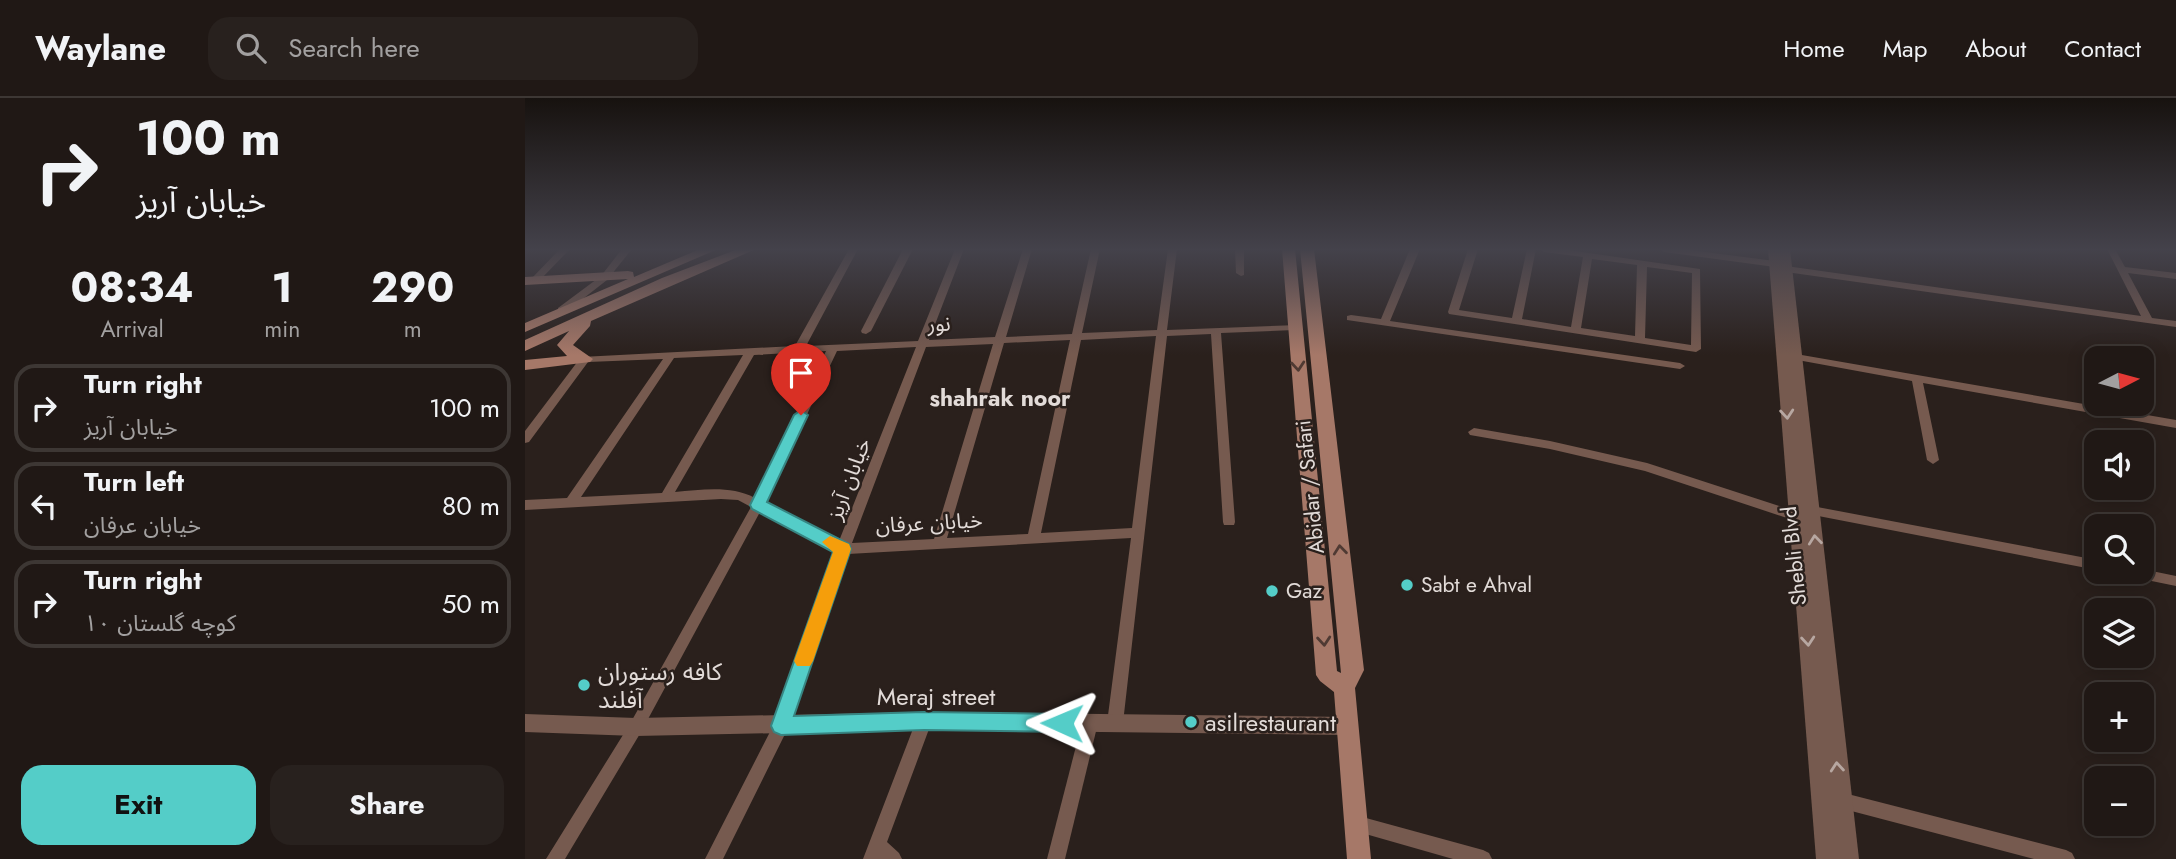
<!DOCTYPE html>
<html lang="en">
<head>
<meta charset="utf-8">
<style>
	:root { --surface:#201815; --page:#28211e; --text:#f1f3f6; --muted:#a2a0a0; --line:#3d3734; --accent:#54cdc8 }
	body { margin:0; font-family:Jost,"Noto Sans Arabic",sans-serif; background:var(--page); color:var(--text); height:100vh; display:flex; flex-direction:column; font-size:26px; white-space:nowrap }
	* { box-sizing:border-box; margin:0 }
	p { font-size:23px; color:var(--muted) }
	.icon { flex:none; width:38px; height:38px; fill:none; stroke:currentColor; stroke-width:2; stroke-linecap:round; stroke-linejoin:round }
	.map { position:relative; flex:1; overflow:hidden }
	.sheet { display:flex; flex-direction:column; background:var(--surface); width:525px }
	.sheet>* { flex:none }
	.banner { background:#201815; color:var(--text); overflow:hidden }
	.needle { width:46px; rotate:84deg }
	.tools { position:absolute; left:1559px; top:248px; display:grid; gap:14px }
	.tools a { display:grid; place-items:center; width:70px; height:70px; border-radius:14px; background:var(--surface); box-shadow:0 4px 18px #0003,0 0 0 2px var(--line); font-size:35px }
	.pin { position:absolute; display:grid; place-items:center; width:60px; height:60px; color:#fff; margin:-72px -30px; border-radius:50% 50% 50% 0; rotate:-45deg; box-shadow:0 0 7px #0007 }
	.pin .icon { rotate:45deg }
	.me { position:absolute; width:77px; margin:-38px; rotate:271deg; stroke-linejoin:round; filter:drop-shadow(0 0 5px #0008) }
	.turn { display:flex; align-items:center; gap:24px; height:147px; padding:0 21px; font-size:32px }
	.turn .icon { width:91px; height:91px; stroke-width:2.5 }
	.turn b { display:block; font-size:49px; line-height:60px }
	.eta { display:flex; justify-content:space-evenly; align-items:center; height:119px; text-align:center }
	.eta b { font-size:42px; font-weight:700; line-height:49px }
	.primary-button { display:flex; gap:14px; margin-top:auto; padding:14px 21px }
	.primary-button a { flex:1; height:80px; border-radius:21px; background:var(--accent); color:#111; font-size:28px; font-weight:700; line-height:80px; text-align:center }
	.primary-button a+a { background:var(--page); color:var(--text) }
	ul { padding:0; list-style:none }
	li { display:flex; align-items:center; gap:21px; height:88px; margin:0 14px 10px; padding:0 7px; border:4px solid var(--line); border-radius:21px }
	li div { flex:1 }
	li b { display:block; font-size:26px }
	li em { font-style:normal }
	header { display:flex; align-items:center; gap:42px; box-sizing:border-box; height:98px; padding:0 35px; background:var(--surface); border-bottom:2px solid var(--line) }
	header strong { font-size:33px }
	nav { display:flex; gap:38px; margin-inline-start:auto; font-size:24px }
	.search { width:490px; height:63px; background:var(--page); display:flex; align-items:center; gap:18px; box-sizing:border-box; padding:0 24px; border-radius:21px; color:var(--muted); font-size:26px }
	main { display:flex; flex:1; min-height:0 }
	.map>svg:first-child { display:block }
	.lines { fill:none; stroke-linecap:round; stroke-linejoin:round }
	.minor { fill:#765a4f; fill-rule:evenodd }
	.tertiary { fill:#765a4f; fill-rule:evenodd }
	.secondary { fill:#a67868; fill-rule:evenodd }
	.oneway { stroke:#4f3a33 }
	.oneway2 { stroke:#b7a7a1 }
	.route { fill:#54cdc8; stroke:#378582; stroke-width:2 }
	.slow { fill:#f59e0b }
	.poi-dot { fill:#54cdc8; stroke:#2a201c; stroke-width:2.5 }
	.labels { text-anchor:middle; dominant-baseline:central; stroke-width:5; stroke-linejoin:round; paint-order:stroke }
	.street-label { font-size:21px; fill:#e2dbd8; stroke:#2a201c }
	.poi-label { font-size:21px; fill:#e2dbd8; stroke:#2a201c; text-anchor:start }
	.neighbourhood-label { font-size:23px; font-weight:bold; fill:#e2dbd8; stroke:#2a201c }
	.near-poi-label { font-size:24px; fill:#e2dbd8; stroke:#2a201c; text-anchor:start }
	.near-street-label { font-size:24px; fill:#e2dbd8; stroke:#2a201c }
</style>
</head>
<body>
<header>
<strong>Waylane</strong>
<div class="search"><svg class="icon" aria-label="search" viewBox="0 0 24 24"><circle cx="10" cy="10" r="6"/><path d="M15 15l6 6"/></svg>Search here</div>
<nav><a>Home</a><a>Map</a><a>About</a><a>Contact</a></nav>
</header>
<main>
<section class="sheet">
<div class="banner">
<div class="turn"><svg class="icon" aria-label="right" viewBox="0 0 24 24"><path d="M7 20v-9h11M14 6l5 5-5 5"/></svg><div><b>100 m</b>خیابان آریز</div></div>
</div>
<div class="eta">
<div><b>08:34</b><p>Arrival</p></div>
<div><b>1</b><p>min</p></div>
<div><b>290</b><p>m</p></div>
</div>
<ul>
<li><svg class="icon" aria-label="right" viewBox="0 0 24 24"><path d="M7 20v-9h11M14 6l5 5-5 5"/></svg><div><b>Turn right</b><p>خیابان آریز</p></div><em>100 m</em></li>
<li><svg class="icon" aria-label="left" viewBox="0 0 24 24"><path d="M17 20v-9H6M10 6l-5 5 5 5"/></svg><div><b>Turn left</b><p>خیابان عرفان</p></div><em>80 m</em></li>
<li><svg class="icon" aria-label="right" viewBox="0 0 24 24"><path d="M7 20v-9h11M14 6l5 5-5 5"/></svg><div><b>Turn right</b><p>کوچه گلستان ۱۰</p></div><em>50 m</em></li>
</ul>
<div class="primary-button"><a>Exit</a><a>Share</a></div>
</section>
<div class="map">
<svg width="1651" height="761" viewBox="0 0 1651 761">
	<rect width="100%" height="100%" fill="#2a201c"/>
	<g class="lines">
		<!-- minor -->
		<g class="minor">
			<polygon points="35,151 45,151 13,184 7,184 7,180"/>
			<polygon points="97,151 107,151 82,182 41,214 33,214 33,210 76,178"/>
			<path d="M324 151H333L281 248 393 243 430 151H439L404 242 470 239 498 151H507L481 239 547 236 566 151H575L557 235 632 232 643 151H652L642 232 773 227 774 229 769 232 696 235 710 424 709 427H699L698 424 686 236 642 238 598 625 595 630 590 632 585 630 582 625 606 440 323 456 264 628 198 761H180L249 626 311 453 235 414 116 634 40 761H21L106 624 226 409 213 402 196 401 0 412V402L42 400 138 261 63 264 4 344 0 345V333L56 259 270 248ZM631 238 607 430 516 435 556 242ZM545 242 503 436 422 440 479 245ZM468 246 409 441 327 445 401 249ZM391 249 314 443 240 405 312 253ZM301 253 230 400C205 387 177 392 150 394L229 257ZM218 257 137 395 56 399 149 260Z"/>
			<polygon points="378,151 388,151 346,233 341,236 337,235 336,233"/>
			<polygon points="710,151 719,151 719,177 716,178 711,175"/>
			<polygon points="885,151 895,151 865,223 1155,265 1160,268 1155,271 822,222 822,218 826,217 856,221"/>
			<path d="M943 151H953L934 212 987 220 1002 151H1011L997 221 1046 229 1058 159 1019 154 1015 151H1036L1175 171 1176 251 1171 254 924 216 923 214ZM1067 161 1112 167 1110 238 1056 230ZM1122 169 1167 175 1166 247 1120 240Z"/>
			<polygon points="1134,151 1157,151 1250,163 1255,166 1250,169 1139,154"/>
			<polygon points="1582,151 1590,151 1600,169 1651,175 1651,181 1603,175 1627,220 1651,223 1651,229 1261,174 1256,171 1261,168 1616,218"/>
			<polygon points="1271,256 1651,322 1651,330 1398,285 1414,362 1408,366 1402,362 1387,283 1267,261 1266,259"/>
			<polygon points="949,330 1025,343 1122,365 1276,415 1277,418 1276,421 1271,423 1120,373 1025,351 945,337 943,334"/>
			<polygon points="1287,408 1572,462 1572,472 1283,416 1281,413 1283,410"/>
			<polygon points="1617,471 1651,478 1651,488 1607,479 1602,478 1600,474 1617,474"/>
			<polygon points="399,616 404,618 407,623 362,744 374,755 377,761 338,761 391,623 394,618"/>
			<polygon points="565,618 570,620 573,625 540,761 522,761 557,625 560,620"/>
			<polygon points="1315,694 1541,752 1547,755 1550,761 1509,761 1315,710 1309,708 1307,702 1309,696"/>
			<polygon points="830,717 958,752 964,755 967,761 928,761 830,733 824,731 822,725 824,719"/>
		</g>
		<!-- tertiary -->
		<g class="tertiary">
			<polygon points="1243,151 1265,151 1334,761 1291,761"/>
			<polygon points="399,614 822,619 829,622 832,628 829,634 822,637 399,632 111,638 0,634 0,616 111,620"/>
		</g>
		<!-- secondary -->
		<g class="secondary">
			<polygon points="175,151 193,151 0,234 0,225 103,181 0,187 0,179 103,173 108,174 109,179"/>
			<polygon points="213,151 231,151 66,223 65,228 48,247 68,261 65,264 0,272 0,262 42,258 32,247 44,233 0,253 0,242 137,180"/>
			<polygon points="757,151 770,151 812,573 816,575 775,151 789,151 839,572 830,590 846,761 822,761 809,594 795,583 791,577"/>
		</g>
	</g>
	<!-- one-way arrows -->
	<defs><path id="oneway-chevron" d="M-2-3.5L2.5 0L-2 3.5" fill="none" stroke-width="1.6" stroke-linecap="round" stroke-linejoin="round" transform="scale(1.75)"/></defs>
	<g class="oneway">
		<use href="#oneway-chevron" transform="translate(773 268) rotate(85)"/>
		<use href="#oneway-chevron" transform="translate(815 452) rotate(-96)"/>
		<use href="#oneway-chevron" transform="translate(799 543) rotate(85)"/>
	</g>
	<g class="oneway2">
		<use href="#oneway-chevron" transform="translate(1262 316) rotate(85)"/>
		<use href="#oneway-chevron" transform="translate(1290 442) rotate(-96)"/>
		<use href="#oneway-chevron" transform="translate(1283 543) rotate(85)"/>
		<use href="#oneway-chevron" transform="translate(1312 669) rotate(-95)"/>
	</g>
	<!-- sky -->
	<linearGradient id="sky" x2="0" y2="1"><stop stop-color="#17120f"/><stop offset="0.59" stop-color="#44424b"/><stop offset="1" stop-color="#44424b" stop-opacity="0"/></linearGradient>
	<rect width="1651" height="257" fill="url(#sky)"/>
	<!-- route -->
	<polygon class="route" points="276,312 283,317 242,404 324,446 326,451 269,618 399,614 537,616 544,619 547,625 544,631 537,634 399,632 256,637 249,634 246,628 308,454 227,411 225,407 269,317"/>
	<!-- slow -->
	<polygon class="slow" points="305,438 324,446 326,451 288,563 285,568 272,568 269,563 308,454 297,444"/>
	<!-- markers -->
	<g class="poi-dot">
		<circle cx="882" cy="487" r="7"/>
		<circle cx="747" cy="493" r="7"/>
		<circle cx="59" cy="587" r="7"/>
		<circle cx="666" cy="624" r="7"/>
	</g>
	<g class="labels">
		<!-- street labels -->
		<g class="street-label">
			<text transform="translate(414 226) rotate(-3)">نور</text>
			<text transform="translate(324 381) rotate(-69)">خیابان آریز</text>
			<text transform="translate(785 389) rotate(-96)">Abidar / Safari</text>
			<text transform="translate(404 425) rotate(-3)">خیابان عرفان</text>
			<text transform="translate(1269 458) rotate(-96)">Shebli Blvd</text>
		</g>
		<!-- poi labels -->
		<g class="poi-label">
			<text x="896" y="487">Sabt e Ahval</text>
			<text x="761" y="493">Gaz</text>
		</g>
		<!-- neighbourhood labels -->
		<g class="neighbourhood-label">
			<text x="475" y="300">shahrak noor</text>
		</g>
		<!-- near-poi labels -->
		<g class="near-poi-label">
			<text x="73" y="573">کافه رستوران<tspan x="73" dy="28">آفلند</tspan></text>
			<text x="680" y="624">asilrestaurant</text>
		</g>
		<!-- near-street labels -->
		<g class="near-street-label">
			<text x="411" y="598">Meraj street</text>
		</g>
	</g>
</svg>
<div class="tools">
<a><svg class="needle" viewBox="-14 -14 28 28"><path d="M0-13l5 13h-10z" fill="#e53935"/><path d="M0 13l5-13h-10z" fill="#a2a0a0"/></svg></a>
<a><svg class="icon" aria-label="sound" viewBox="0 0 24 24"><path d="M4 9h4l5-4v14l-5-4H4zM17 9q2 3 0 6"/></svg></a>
<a><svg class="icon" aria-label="search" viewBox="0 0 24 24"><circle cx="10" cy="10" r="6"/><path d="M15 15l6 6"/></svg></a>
<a><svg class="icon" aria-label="layers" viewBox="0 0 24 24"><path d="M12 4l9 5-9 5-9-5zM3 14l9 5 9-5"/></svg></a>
<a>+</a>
<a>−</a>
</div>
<div class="pin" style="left:276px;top:317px;background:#d93025"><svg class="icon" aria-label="arrive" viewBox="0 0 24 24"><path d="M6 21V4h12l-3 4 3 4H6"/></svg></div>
<svg class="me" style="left:537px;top:625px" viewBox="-20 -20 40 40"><path d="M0-17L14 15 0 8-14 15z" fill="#54cdc8" stroke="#fff" stroke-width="4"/></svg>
</div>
</main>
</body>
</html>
